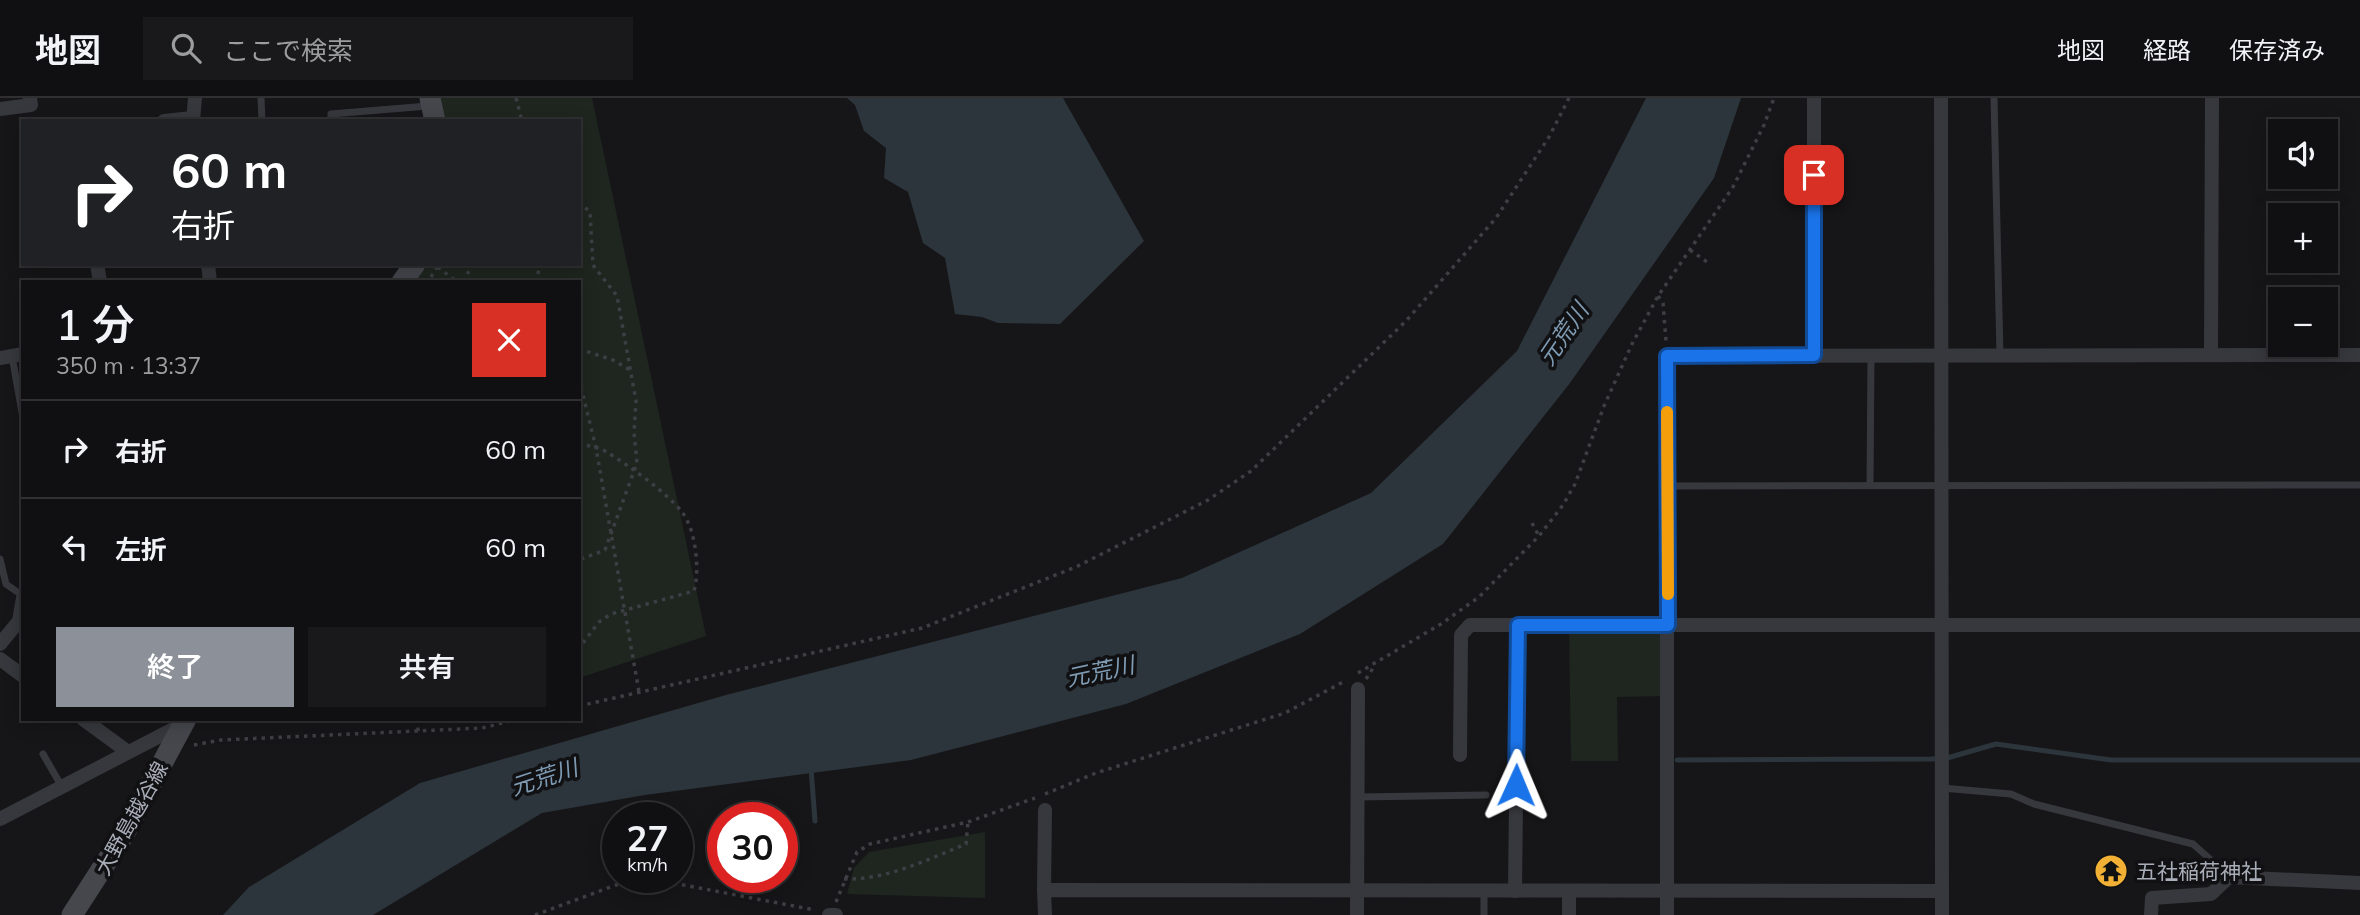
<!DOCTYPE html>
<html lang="ja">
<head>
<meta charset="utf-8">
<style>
	:root { --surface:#101012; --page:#19191b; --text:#f1f3f6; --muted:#9c9d9f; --line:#303032; --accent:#8c9099 }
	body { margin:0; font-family:Mulish,"Noto Sans JP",sans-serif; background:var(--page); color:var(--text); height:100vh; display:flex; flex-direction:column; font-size:26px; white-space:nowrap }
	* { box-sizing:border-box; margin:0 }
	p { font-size:23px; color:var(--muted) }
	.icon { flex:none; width:38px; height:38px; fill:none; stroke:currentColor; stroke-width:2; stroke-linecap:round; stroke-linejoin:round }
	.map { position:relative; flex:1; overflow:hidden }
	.side { position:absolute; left:21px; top:182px; width:560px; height:441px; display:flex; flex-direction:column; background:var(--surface); border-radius:0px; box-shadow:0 4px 18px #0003,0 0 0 2px var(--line) }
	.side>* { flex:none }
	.banner { position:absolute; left:21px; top:21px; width:560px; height:147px; border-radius:0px; box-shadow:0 4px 18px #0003,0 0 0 2px var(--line); background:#202124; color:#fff; overflow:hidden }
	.fabs { position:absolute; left:2268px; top:21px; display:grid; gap:14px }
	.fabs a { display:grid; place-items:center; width:70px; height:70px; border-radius:0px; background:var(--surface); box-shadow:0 4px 18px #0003,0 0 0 2px var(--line); font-size:35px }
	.speed { position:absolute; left:602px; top:704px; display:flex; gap:14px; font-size:35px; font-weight:700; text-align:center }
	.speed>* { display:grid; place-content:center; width:91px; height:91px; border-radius:50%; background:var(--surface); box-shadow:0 4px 18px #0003,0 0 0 2px var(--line); line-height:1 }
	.speed small { font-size:18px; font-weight:400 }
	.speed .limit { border:10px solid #d22; background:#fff; color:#111 }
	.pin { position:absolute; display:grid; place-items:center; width:60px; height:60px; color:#fff; margin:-30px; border-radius:14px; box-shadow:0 4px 10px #0006 }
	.me { position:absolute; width:77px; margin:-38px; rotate:1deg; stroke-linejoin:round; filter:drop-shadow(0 0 5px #0008) }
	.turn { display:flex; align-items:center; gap:24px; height:147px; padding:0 35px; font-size:32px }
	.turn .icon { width:91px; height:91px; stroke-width:2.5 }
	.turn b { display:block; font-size:49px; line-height:60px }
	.round { display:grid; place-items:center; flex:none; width:74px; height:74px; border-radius:0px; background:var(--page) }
	.head { display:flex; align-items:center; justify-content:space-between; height:119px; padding:0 35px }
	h1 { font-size:42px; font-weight:600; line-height:52px }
	.button { display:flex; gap:14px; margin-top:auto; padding:14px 35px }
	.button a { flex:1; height:80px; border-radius:0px; background:var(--accent); color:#fff; font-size:28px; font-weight:600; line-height:80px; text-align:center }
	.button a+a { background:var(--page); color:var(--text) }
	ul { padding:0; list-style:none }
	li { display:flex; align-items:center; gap:21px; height:98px; padding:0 35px; border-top:2px solid var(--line) }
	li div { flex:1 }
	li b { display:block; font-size:26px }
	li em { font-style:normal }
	header { display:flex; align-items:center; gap:42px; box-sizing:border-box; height:98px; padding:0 35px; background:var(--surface); border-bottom:2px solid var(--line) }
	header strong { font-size:33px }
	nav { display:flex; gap:38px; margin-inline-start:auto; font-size:24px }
	.search { width:490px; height:63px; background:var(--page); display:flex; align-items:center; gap:18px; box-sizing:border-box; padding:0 24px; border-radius:0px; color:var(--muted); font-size:26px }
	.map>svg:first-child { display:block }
	.green { fill:#1e261f }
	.water { fill:#2c353c }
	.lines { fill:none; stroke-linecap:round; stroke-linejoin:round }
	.stream { stroke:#2c353c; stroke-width:5 }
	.path { stroke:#3d3f44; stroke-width:3.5; stroke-dasharray:3.5 5; stroke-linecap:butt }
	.service { stroke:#37383d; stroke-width:7 }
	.minor { stroke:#37383d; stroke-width:14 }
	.secondary { stroke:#45474d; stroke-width:21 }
	.route-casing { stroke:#114b97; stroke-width:18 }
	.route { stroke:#1a73e8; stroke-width:12 }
	.slow { stroke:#f59e0b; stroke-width:12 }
	.labels { text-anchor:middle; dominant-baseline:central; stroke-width:7; stroke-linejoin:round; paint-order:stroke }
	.street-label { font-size:21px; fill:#a8adb8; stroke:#111113 }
	.poi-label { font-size:21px; fill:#a8adb8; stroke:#111113; text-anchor:start }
	.water-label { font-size:23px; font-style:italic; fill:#7f9bb3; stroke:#111113 }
</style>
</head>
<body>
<header>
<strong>地図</strong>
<div class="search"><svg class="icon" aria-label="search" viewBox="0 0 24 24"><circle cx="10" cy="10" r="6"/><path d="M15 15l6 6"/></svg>ここで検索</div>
<nav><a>地図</a><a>経路</a><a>保存済み</a></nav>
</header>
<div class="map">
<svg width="2360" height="817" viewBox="0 0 2360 817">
	<rect width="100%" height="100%" fill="#161618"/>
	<!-- green -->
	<g class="green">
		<polygon points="439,0 592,0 706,538 579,580 579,184 413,184 427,166 579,166 579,23 443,23"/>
		<polygon points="1665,530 1665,598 1617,599 1618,663 1571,663 1569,531"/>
		<polygon points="985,734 985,800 847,796 854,770 869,754"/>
	</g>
	<!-- water -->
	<g class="water">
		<polygon points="847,0 1063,0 1144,143 1060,226 998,225 982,219 955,216 945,160 923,145 908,94 884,80 886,50 864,33 855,7"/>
		<polygon points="1646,0 1741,0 1714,80 1570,285 1443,446 1300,536 1126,606 911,662 645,697 542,715 373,817 223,817 249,789 420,685 726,597 1182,480 1371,395 1517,253"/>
	</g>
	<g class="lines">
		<!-- stream -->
		<g class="stream">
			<polyline points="1677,662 1931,661 1947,660 1996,646 2111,662 2360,662"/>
			<polyline points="811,670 815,723"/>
		</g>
		<!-- path -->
		<g class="path">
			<polyline points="516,0 522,23"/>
			<polyline points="579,104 590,114 593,167 617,198 636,303 634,334 637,365 605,452 579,462"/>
			<polyline points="1690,152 1707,164"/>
			<polyline points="438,169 457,184"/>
			<polyline points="431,179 439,166"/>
			<polyline points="464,184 472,166"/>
			<polyline points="535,184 541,166"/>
			<polyline points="1658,198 1663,205 1666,243"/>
			<polyline points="579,251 613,262 630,272"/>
			<polyline points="579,281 596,350 639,594"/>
			<path d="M579 344C587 349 597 348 605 353 628 367 665 393 682 414 696 432 700 472 694 493L611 516 599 524 579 550"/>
			<polyline points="1532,425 1539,438"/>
			<polyline points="1358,575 1441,526 1479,499 1539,438 1563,407 1575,386 1604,308 1632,246 1658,198 1733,89 1764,27 1774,0"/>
			<polyline points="1366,581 1375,567"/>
			<polyline points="579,608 922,530 1076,469 1208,402 1251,373 1406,223 1496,120 1549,39 1569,0"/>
			<polyline points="418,621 418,635"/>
			<polyline points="194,647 221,642 482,630 519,621"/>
			<polyline points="1045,696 1096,675 1285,615 1345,583"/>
			<path d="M844 781C886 782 927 762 966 746L968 724"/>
			<polyline points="836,804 857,754 870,746 968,724 1035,700"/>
			<polyline points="535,817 616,787 636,783 673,785 815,812"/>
		</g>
		<!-- service -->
		<g class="service">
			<polyline points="261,0 262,23"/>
			<polyline points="1994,0 2000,257"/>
			<polyline points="331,23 331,16 428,8"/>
			<polyline points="12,258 23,320"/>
			<polyline points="1870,387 1871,258"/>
			<polyline points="1668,388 2360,387"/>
			<polyline points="0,461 6,486 23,498"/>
			<polyline points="43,656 62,689"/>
			<polyline points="1942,690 2011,696 2034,706 2193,746 2229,778"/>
			<polyline points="1358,699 1486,697"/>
			<polyline points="1484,793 1484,817"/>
		</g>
		<!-- minor -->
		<g class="minor">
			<polyline points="1941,0 1942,817"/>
			<polyline points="0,11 31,7 30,0"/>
			<polyline points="164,23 193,20"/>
			<polyline points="193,23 195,0"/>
			<polyline points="97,166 100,184"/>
			<polyline points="208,166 210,184"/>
			<polyline points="1814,257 1814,0"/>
			<polyline points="2211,257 2212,0"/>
			<polyline points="0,260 23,256"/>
			<polyline points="0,546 19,523 23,500"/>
			<polyline points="0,561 23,578"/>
			<polyline points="83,621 128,654"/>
			<polyline points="1460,657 1461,537 1470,527 2360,527"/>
			<polyline points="0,721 181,627"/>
			<polyline points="1044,792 1045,712"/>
			<polyline points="1515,793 1518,527"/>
			<polyline points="829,817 836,817"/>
			<polyline points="1045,817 1044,792 1942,793"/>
			<polyline points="1357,817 1358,591"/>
			<polyline points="1569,817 1569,793"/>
			<polyline points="1667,817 1667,258 2360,257"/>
			<polyline points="2151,817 2152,800 2211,796 2229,779 2360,785"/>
		</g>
		<!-- secondary -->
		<g class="secondary">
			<polyline points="430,0 435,23"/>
			<polyline points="402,184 415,166"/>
			<polyline points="72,817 123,738 186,621"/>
		</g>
	</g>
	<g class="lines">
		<defs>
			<polyline id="route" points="1516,687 1518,527 1668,527 1667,258 1814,257 1814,77"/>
		</defs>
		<!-- route casing -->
		<use href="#route" class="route-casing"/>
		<!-- route -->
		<use href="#route" class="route"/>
		<!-- slow -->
		<polyline class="slow" points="1667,314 1668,496"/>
	</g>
	<!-- icons -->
	<defs>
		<symbol id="temple-disc" viewBox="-11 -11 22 22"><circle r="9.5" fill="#f2b134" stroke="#111113"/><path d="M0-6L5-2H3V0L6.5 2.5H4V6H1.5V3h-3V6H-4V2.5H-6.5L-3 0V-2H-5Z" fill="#111"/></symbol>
	</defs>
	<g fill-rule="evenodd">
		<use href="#temple-disc" x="2092" y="754" width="38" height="38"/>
	</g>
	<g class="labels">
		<!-- street labels -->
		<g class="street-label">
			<text transform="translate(131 720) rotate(-61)">大野島越谷線</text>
		</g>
		<!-- poi labels -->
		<g class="poi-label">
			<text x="2136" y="773">五社稲荷神社</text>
		</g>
		<!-- water labels -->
		<g class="water-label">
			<text transform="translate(1563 236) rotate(-56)">元荒川</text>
			<text transform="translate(1100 573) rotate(-12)">元荒川</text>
			<text transform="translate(544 679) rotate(-18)">元荒川</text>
		</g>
	</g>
</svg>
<div class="fabs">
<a><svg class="icon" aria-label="sound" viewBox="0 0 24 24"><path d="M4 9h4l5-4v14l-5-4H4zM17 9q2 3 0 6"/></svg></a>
<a>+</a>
<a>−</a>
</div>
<div class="speed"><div>27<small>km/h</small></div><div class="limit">30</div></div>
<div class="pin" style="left:1814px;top:77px;background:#d93025"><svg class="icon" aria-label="arrive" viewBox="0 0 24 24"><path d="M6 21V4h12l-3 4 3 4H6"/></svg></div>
<svg class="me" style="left:1516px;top:687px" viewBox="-20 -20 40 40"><path d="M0-17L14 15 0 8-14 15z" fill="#1a73e8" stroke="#fff" stroke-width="4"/></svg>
<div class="banner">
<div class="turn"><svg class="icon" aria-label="right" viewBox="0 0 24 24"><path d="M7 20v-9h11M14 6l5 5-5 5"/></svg><div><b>60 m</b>右折</div></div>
</div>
<section class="side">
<div class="head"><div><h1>1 分</h1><p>350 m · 13:37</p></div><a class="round" style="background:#d93025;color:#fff"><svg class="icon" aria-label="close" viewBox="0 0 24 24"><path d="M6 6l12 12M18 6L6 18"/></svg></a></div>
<ul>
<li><svg class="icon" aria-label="right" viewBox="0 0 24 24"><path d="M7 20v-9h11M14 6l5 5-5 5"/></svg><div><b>右折</b></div><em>60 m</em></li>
<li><svg class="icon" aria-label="left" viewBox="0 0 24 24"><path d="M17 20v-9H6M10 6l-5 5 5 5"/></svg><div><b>左折</b></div><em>60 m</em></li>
</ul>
<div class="button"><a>終了</a><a>共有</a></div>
</section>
</div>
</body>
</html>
